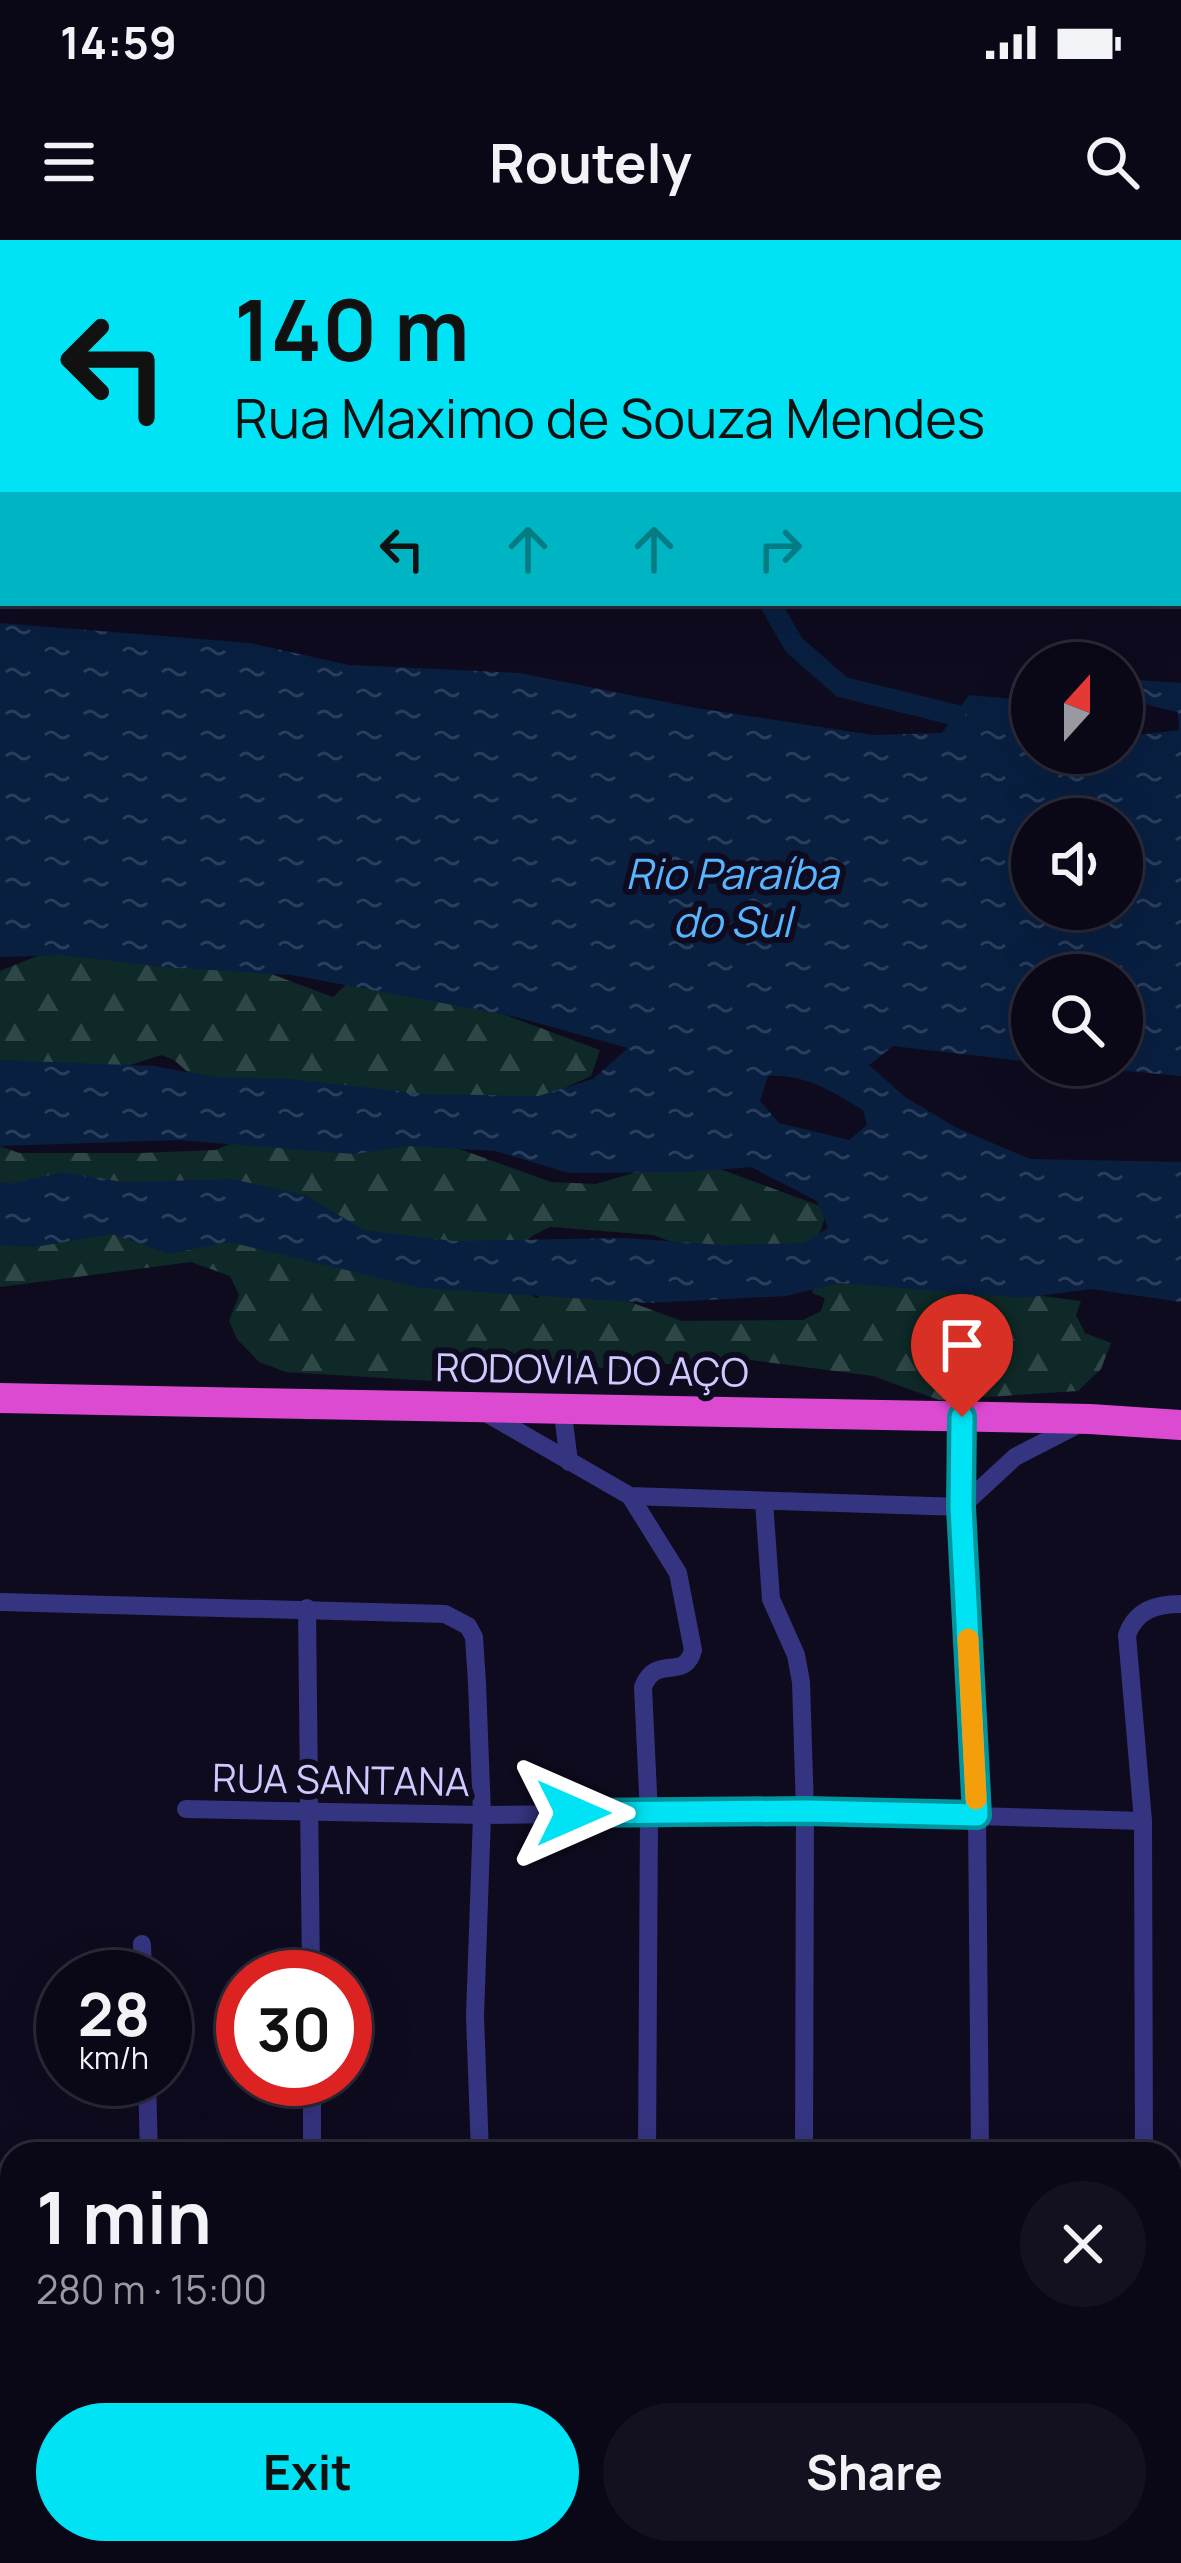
<!DOCTYPE html>
<html lang="en">
<head>
<meta charset="utf-8">
<style>
	:root { --surface:#0a0817; --page:#131120; --text:#f1f3f6; --muted:#999aa1; --line:#2a2936; --accent:#00e3f4 }
	body { margin:0; font-family:Manrope,sans-serif; background:var(--page); color:var(--text); height:100vh; display:flex; flex-direction:column; font-size:45px; white-space:nowrap }
	* { box-sizing:border-box; margin:0 }
	p { font-size:39px; color:var(--muted) }
	.icon { flex:none; width:66px; height:66px; fill:none; stroke:currentColor; stroke-width:2; stroke-linecap:round; stroke-linejoin:round }
	.map { position:relative; flex:1; overflow:hidden }
	.details { position:absolute; left:0px; top:1902px; width:1182px; height:423px; display:flex; flex-direction:column; background:var(--surface); border-radius:36px 36px 0 0; box-shadow:0 12px 48px #0002,0 0 0 3px var(--line) }
	.details>* { flex:none }
	.top-card { position:absolute; left:0px; top:0px; width:1182px; height:366px; box-shadow:0 12px 48px #0002,0 0 0 3px var(--line); background:#00e3f4; color:#111; overflow:hidden }
	.needle { width:78px; rotate:21deg }
	.buttons { position:absolute; left:1011px; top:402px; display:grid; gap:24px }
	.buttons a { display:grid; place-items:center; width:132px; height:132px; border-radius:50%; background:var(--surface); box-shadow:0 12px 48px #0002,0 0 0 3px var(--line); font-size:60px }
	.speed { position:absolute; left:36px; top:1710px; display:flex; gap:24px; font-size:60px; font-weight:700; text-align:center }
	.speed>* { display:grid; place-content:center; width:156px; height:156px; border-radius:50%; background:var(--surface); box-shadow:0 12px 48px #0002,0 0 0 3px var(--line); line-height:1 }
	.speed small { font-size:30px; font-weight:400 }
	.speed .limit { border:18px solid #d22; background:#fff; color:#111 }
	.pin { position:absolute; display:grid; place-items:center; width:102px; height:102px; color:#fff; margin:-123px -51px; border-radius:50% 50% 50% 0; rotate:-45deg; box-shadow:0 0 12px #0007 }
	.pin .icon { rotate:45deg }
	.me { position:absolute; width:132px; margin:-66px; rotate:90deg; stroke-linejoin:round; filter:drop-shadow(0 0 9px #0008) }
	.turn { display:flex; align-items:center; gap:42px; height:252px; padding:0 36px; font-size:54px }
	.turn .icon { width:156px; height:156px; stroke-width:2.5 }
	.turn b { display:block; font-size:84px; line-height:102px }
	.lanes { display:flex; align-items:center; height:114px; padding:0 36px; background:#0003; justify-content:center; gap:60px; direction:ltr }
	.lanes .off { opacity:.35 }
	.round { display:grid; place-items:center; flex:none; width:126px; height:126px; border-radius:63px; background:var(--page) }
	.overview { display:flex; align-items:center; justify-content:space-between; height:204px; padding:0 36px }
	h1 { font-size:72px; font-weight:700; line-height:90px }
	.button { display:flex; gap:24px; margin-top:auto; padding:24px 36px }
	.button a { flex:1; height:138px; border-radius:72px; background:var(--accent); color:#111; font-size:48px; font-weight:700; line-height:138px; text-align:center }
	.button a+a { background:var(--page); color:var(--text) }
	.status { display:flex; justify-content:space-between; align-items:center; height:84px; padding:0 60px; background:var(--surface); direction:ltr }
	.status svg { height:33px; fill:currentColor }
	header { display:flex; justify-content:space-between; align-items:center; height:156px; padding:0 36px; background:var(--surface); font-size:54px; font-weight:700 }
	.map>svg:first-child { display:block }
	.forest { fill:url(#forest-firs) }
	.garden { fill:#0e2927 }
	.water { fill:url(#water-ripples); fill-rule:evenodd }
	.lines { fill:none; stroke-linecap:round; stroke-linejoin:round }
	.canal { stroke:#091f40; stroke-width:21 }
	.service { stroke:#353480; stroke-width:9 }
	.minor { stroke:#353480; stroke-width:18 }
	.secondary { stroke:#6061ff; stroke-width:24 }
	.trunk { stroke:#dc4ad1; stroke-width:30 }
	.rail-casing { stroke:#00e3f4; stroke-width:10 }
	.rail { stroke:#0e0b1f; stroke-width:6; stroke-dasharray:18; stroke-linecap:butt }
	.route-casing { stroke:#00949f; stroke-width:30 }
	.route { stroke:#00e3f4; stroke-width:21 }
	.slow { stroke:#f59e0b; stroke-width:21 }
	.labels { text-anchor:middle; dominant-baseline:central; stroke-width:12; stroke-linejoin:round; paint-order:stroke }
	.street-label { font-size:39px; fill:#cec9ff; stroke:#0e0b1f }
	.water-label { font-size:42px; font-style:italic; fill:#57b6ff; stroke:#0e0b1f }
</style>
</head>
<body>
<div class="status"><b>14:59</b><svg viewBox="0 0 49 12"><path d="M0 12V9h3v3zM5 12V6h3v6zM10 12V3h3v9zM15 12V0h3v12zM26 1h20v11H26zM47 4h2v5h-2z"/></svg></div>
<header><svg class="icon" aria-label="menu" viewBox="0 0 24 24"><path d="M4 6h16M4 12h16M4 18h16"/></svg>Routely<svg class="icon" aria-label="search" viewBox="0 0 24 24"><circle cx="10" cy="10" r="6"/><path d="M15 15l6 6"/></svg></header>
<div class="map">
<svg width="1181" height="2323" viewBox="0 0 1181 2323">
	<defs>
		<pattern id="forest-firs" width="22" height="20" patternUnits="userSpaceOnUse" patternTransform="scale(3)"><rect width="22" height="20" fill="#0e2927"/><path d="M5 1l3.5 6h-7zM16 11l3.5 6h-7z" fill="#304747"/></pattern>
		<pattern id="water-ripples" width="26" height="14" patternUnits="userSpaceOnUse" patternTransform="scale(3)"><rect width="26" height="14" fill="#091f40"/><path d="M2 4q2-2 4 0t4 0M15 11q2-2 4 0t4 0" fill="none" stroke="#2c3e5d"/></pattern>
	</defs>
	<rect width="100%" height="100%" fill="#0e0b1f"/>
	<!-- forest -->
	<polygon class="forest" points="47,712 253,727 333,757 356,735 467,761 600,810 591,836 499,878 432,899 551,942 596,944 664,924 709,925 828,969 814,1009 746,1029 653,995 550,987 532,996 509,1018 513,1049 538,1058 544,1045 589,1047 682,1081 803,1080 821,1071 825,1058 812,1053 822,1027 1081,1061 1076,1075 1085,1093 1111,1103 1101,1129 1078,1151 939,1160 873,1136 743,1119 604,1128 488,1115 433,1141 286,1132 259,1122 237,1099 229,1081 239,1055 230,1036 191,1022 0,1047 0,906 19,913 140,913 216,910 234,902 231,870 174,820 161,815 75,843 0,844 0,731"/>
	<!-- garden -->
	<polygon class="garden" points="0,0 63,0 3,3 3,185"/>
	<!-- water -->
	<path class="water" d="M0 383 250 403 349 425 519 433 696 468 873 495 942 493 969 455 1011 459 1032 456V513H1122V497L1179 490 1178 472 1134 462 1122 464V439L1181 443V836L1062 825H1122V735H1032V822L893 806 869 825 905 857 955 887 1030 919 1181 922V1062L1091 1049 1024 1058 839 1043 786 1056 648 1063 421 1048 229 1002 170 1014 112 994 35 1007 0 1005V942L10 944 63 932 123 942 232 939 305 955 364 990 454 1001 625 998 723 1005 804 1003 828 988 817 961 751 927 690 932 569 933 495 911 408 906 354 914 178 900 0 906V820L154 826 214 837 292 839 423 854 538 856 593 839 628 808 512 776 292 735 162 727 62 715 0 717ZM1032 579H1122V669H1032ZM768 836C805 834 831 851 863 870L867 885 849 900 779 883 760 861Z"/>
	<g class="lines">
		<!-- canal -->
		<g class="canal">
			<polyline points="648,0 649,3"/>
			<polyline points="770,363 794,405 842,447 955,475"/>
		</g>
		<!-- service -->
		<polyline class="service" points="488,2313 489,2323"/>
		<!-- minor -->
		<g class="minor">
			<polyline points="528,0 530,3"/>
			<polyline points="99,3 100,0"/>
			<polyline points="335,3 340,0"/>
			<polyline points="958,3 961,0"/>
			<polyline points="0,230 3,230"/>
			<polyline points="562,1166 569,1222"/>
			<polyline points="481,1170 630,1256 961,1267 1015,1217 1081,1183"/>
			<polyline points="962,1177 961,1267 977,1575 980,1914"/>
			<path d="M630 1256 678 1333 693 1410C685 1442 656 1413 643 1447L649 1574 647 1914"/>
			<polyline points="764,1262 771,1359 796,1415 801,1442 805,1571 804,1914"/>
			<polyline points="0,1362 445,1374 468,1386 474,1397 477,1443 482,1575 475,1776 480,1914"/>
			<polyline points="307,1368 311,1737"/>
			<polyline points="186,1569 482,1575 805,1571 1143,1581"/>
			<polyline points="142,1704 143,1737"/>
			<polyline points="147,1839 149,1914"/>
			<polyline points="312,1839 312,1914"/>
			<path d="M1144 1914 1143 1581 1127 1395C1136 1370 1156 1364 1181 1364"/>
			<polyline points="0,1949 12,1949"/>
			<polyline points="1170,1955 1181,1955"/>
			<polyline points="0,2125 12,2123"/>
			<polyline points="714,2323 715,2313"/>
		</g>
		<!-- secondary -->
		<g class="secondary">
			<polyline points="936,0 944,3"/>
			<polyline points="1179,34 1181,34"/>
		</g>
		<!-- trunk -->
		<polyline class="trunk" points="0,1158 1090,1179 1181,1185"/>
		<defs>
			<g id="rail">
				<polyline points="951,0 960,3"/>
				<polyline points="1179,23 1181,23"/>
			</g>
		</defs>
		<!-- rail casing -->
		<use href="#rail" class="rail-casing"/>
		<!-- rail -->
		<use href="#rail" class="rail"/>
	</g>
	<g class="lines">
		<defs>
			<polyline id="route" points="573,1573 806,1571 977,1575 961,1267 962,1177"/>
		</defs>
		<!-- route casing -->
		<use href="#route" class="route-casing"/>
		<!-- route -->
		<use href="#route" class="route"/>
		<!-- slow -->
		<polyline class="slow" points="968,1399 976,1559"/>
	</g>
	<g class="labels">
		<!-- street labels -->
		<g class="street-label">
			<text transform="translate(592 1129) rotate(1)">RODOVIA DO AÇO</text>
			<text transform="translate(341 1539) rotate(1)">RUA SANTANA</text>
		</g>
		<!-- water labels -->
		<g class="water-label">
			<text x="732" y="633">Rio Paraíba<tspan x="732" dy="48">do Sul</tspan></text>
		</g>
	</g>
</svg>
<div class="buttons">
<a><svg class="needle" viewBox="-14 -14 28 28"><path d="M0-13l5 13h-10z" fill="#e53935"/><path d="M0 13l5-13h-10z" fill="#999aa1"/></svg></a>
<a><svg class="icon" aria-label="sound" viewBox="0 0 24 24"><path d="M4 9h4l5-4v14l-5-4H4zM17 9q2 3 0 6"/></svg></a>
<a><svg class="icon" aria-label="search" viewBox="0 0 24 24"><circle cx="10" cy="10" r="6"/><path d="M15 15l6 6"/></svg></a>
</div>
<div class="speed"><div>28<small>km/h</small></div><div class="limit">30</div></div>
<div class="pin" style="left:962px;top:1177px;background:#d93025"><svg class="icon" aria-label="arrive" viewBox="0 0 24 24"><path d="M6 21V4h12l-3 4 3 4H6"/></svg></div>
<svg class="me" style="left:573px;top:1573px" viewBox="-20 -20 40 40"><path d="M0-17L14 15 0 8-14 15z" fill="#00e3f4" stroke="#fff" stroke-width="4"/></svg>
<div class="top-card">
<div class="turn"><svg class="icon" aria-label="left" viewBox="0 0 24 24"><path d="M17 20v-9H6M10 6l-5 5 5 5"/></svg><div><b>140 m</b>Rua Maximo de Souza Mendes</div></div>
<div class="lanes"><svg class="icon" aria-label="left" viewBox="0 0 24 24"><path d="M17 20v-9H6M10 6l-5 5 5 5"/></svg><svg class="icon off" aria-label="ahead" viewBox="0 0 24 24"><path d="M12 20V5M6 11l6-6 6 6"/></svg><svg class="icon off" aria-label="ahead" viewBox="0 0 24 24"><path d="M12 20V5M6 11l6-6 6 6"/></svg><svg class="icon off" aria-label="right" viewBox="0 0 24 24"><path d="M7 20v-9h11M14 6l5 5-5 5"/></svg></div>
</div>
<section class="details">
<div class="overview"><div><h1>1 min</h1><p>280 m · 15:00</p></div><a class="round"><svg class="icon" aria-label="close" viewBox="0 0 24 24"><path d="M6 6l12 12M18 6L6 18"/></svg></a></div>
<div class="button"><a>Exit</a><a>Share</a></div>
</section>
</div>
</body>
</html>
